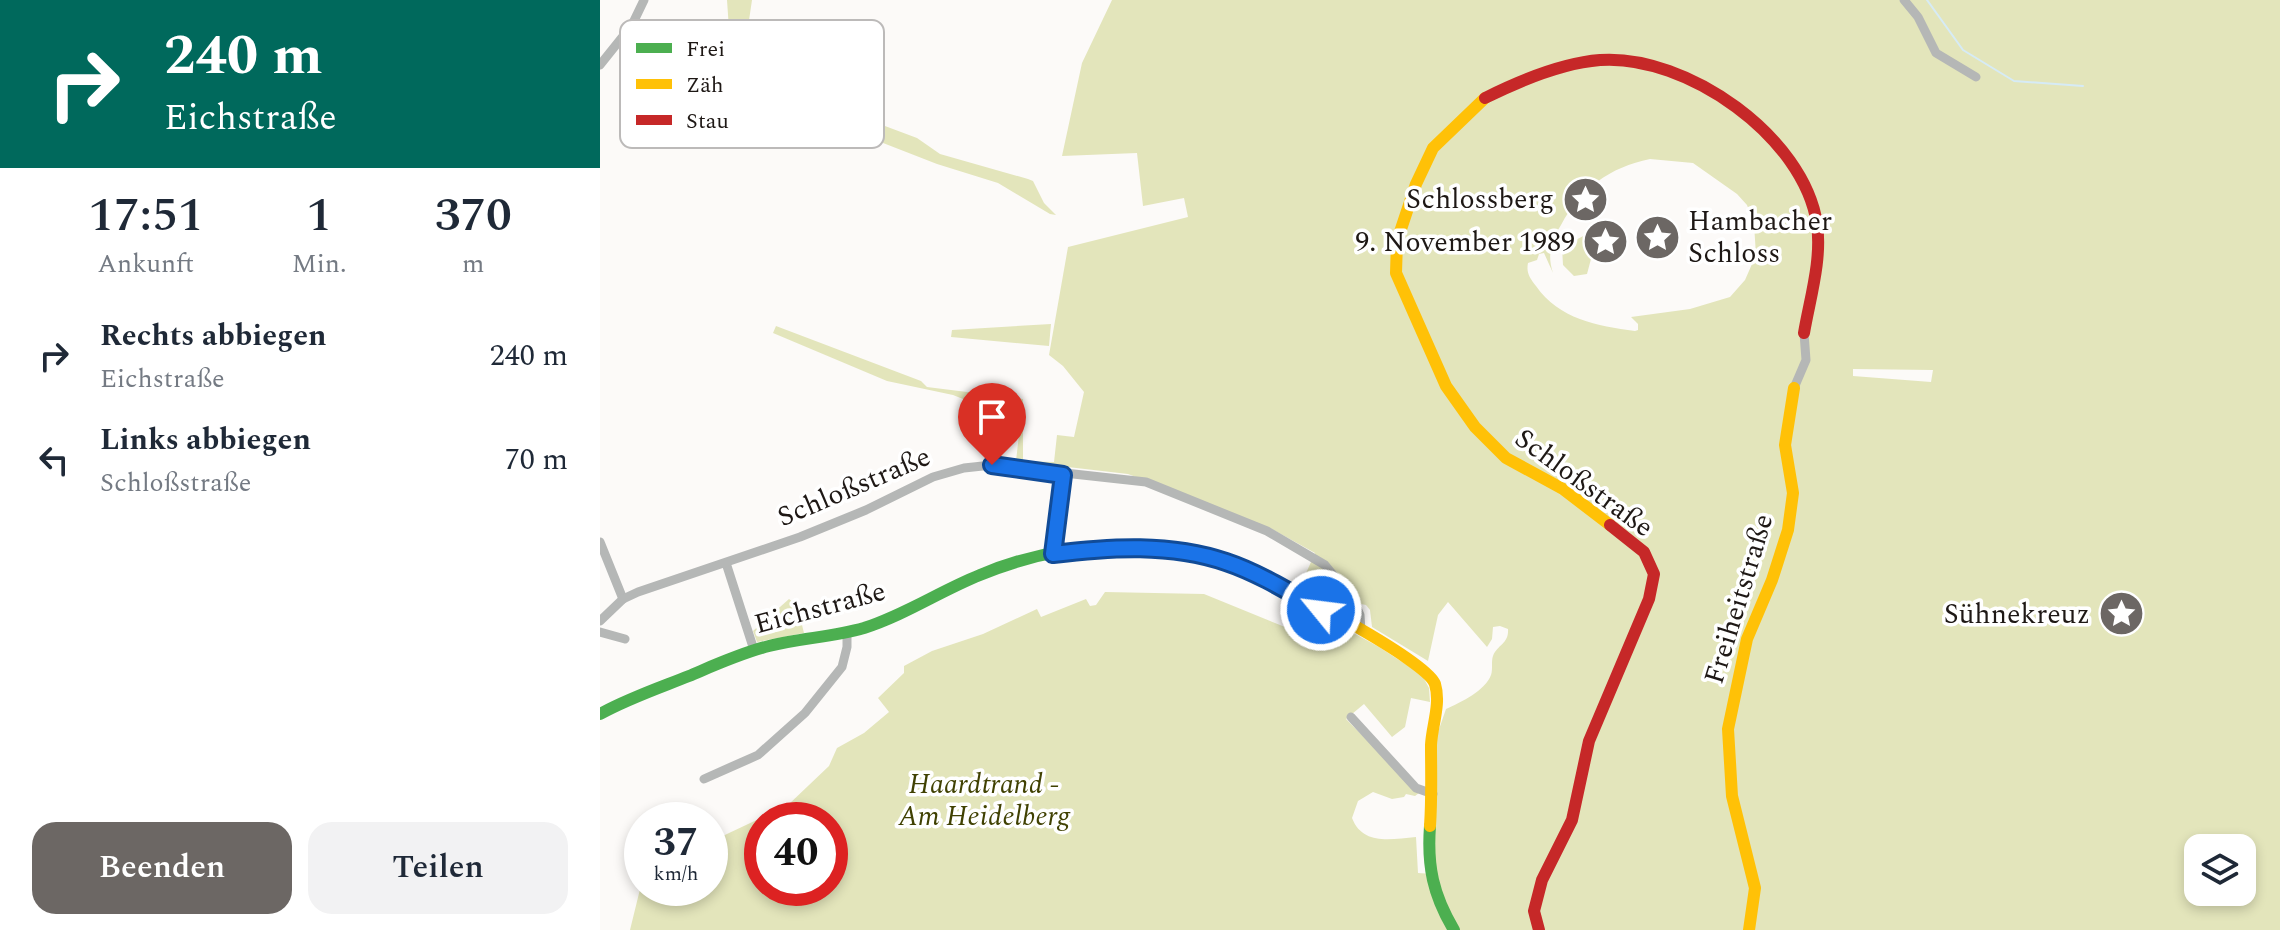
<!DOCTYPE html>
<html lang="de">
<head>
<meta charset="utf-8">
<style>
	:root { --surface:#fff; --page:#f2f2f3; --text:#1f2937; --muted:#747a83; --accent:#6c6764 }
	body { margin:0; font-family:Spectral,serif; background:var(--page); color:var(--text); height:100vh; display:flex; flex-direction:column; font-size:30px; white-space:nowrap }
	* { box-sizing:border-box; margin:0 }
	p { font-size:26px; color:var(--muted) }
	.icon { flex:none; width:44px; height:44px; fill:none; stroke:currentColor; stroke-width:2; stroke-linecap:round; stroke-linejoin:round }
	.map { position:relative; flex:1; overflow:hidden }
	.panel { display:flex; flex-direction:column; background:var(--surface); width:600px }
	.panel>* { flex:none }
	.top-card { background:#00695c; color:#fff; overflow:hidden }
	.fabs { position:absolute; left:1584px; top:834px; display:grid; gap:16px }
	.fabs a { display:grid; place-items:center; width:72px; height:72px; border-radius:16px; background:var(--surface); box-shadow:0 4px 12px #0003; font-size:40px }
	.speed { position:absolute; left:24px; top:802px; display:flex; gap:16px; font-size:40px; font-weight:700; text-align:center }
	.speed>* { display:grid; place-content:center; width:104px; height:104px; border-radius:50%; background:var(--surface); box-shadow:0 4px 12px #0003; line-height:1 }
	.speed small { font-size:20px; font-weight:400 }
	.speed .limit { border:12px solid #d22; background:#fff; color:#111 }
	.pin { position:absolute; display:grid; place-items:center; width:68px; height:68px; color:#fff; margin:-82px -34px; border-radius:50% 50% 50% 0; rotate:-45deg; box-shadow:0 0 8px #0007 }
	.pin .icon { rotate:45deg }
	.me { position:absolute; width:88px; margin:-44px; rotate:299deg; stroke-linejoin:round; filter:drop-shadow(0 0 6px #0008) }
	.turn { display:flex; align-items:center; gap:28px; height:168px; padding:0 32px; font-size:36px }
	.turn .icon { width:104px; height:104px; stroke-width:2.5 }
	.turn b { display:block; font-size:56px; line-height:68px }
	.eta { display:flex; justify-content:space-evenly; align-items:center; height:136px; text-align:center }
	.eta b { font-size:48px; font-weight:600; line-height:56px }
	.primary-button { display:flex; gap:16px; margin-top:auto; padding:16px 32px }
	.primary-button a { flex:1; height:92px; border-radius:24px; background:var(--accent); color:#fff; font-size:32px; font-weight:600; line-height:92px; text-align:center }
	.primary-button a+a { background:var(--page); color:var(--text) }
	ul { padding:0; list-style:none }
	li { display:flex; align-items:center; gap:24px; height:104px; padding:0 32px }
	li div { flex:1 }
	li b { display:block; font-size:30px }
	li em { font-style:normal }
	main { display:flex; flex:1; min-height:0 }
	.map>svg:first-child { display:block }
	.green { fill:#e3e5bb; fill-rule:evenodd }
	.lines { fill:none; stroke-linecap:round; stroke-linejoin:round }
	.stream { stroke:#d6ebf6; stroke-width:2 }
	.street { stroke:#b5b7b6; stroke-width:9 }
	.fast { stroke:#4caf50; stroke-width:12 }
	.slow { stroke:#ffc107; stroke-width:12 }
	.jam { stroke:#c62828; stroke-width:12 }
	.route-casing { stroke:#114b97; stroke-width:20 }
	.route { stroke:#1a73e8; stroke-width:14 }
	.labels { text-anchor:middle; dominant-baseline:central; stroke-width:7; stroke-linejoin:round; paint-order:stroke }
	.poi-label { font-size:28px; fill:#1e1815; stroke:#fff; text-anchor:end }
	.street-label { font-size:28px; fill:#1e1815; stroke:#fff }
	.park-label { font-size:28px; font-style:italic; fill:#404102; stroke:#fff }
	.key { fill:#fff; stroke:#bcbab9; stroke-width:2 }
	.key-label { font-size:22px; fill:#1e1815 }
</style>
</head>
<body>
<main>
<section class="panel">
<div class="top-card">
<div class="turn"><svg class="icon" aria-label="right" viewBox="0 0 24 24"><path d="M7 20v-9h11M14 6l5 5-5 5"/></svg><div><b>240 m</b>Eichstraße</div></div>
</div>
<div class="eta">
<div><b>17:51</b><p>Ankunft</p></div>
<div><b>1</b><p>Min.</p></div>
<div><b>370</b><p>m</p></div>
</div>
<ul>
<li><svg class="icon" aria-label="right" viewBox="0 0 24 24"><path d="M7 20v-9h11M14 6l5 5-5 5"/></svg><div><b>Rechts abbiegen</b><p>Eichstraße</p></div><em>240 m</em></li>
<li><svg class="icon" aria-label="left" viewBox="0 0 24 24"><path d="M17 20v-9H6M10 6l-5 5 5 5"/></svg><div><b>Links abbiegen</b><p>Schloßstraße</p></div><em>70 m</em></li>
</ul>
<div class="primary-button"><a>Beenden</a><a>Teilen</a></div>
</section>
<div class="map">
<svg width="1680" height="930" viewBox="0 0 1680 930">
	<rect width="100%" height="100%" fill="#fcfaf8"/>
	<!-- green -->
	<g class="green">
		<path d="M127 0H152L148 27 143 28 140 78 135 83C112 84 84 82 69 62 65 55 64 45 62 37L129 29Z"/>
		<path d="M512 0H1680V930H30L42 881V888H110V842L188 805 229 766 237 748 264 733 289 712 278 698 304 673V666L332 651 383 634 437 609 441 617 486 599 490 606 496 605 505 592 604 594 685 627 695 601 779 647 822 675 829 688 830 702 811 698 805 727 792 737 764 704 746 719 819 793 815 796 806 794 804 797 792 799 773 792 758 801 752 818C763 846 791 839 816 837L818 873 833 874 837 735 846 709C861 702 885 691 891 675 893 669 891 661 893 656 898 644 909 644 908 629L900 626 893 627 892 639 887 647 848 602 838 615 828 661 772 627 770 610 766 605 761 604 753 619 699 589 715 553 670 528 528 474 416 461 420 426C388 423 384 429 378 394L423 399V461L454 462 457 435 474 437 484 392 463 366 449 355 468 247 588 217 584 198 543 206 537 153 462 156 482 63ZM1050 159 1093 163 1137 194 1147 205 1154 224 1156 255 1145 280 1130 297 1090 309 1031 317 1038 324V330L1035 331C997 326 959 319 936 286 930 278 926 273 928 263L937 260 939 254 944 253 953 273C947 255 951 241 961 225 980 189 1010 167 1050 159ZM1253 369 1333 370 1331 382 1253 376ZM162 820H230V888H162ZM1598 848H1642V892H1598Z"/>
		<polygon points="151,76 317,138 340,154 428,179 433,181 444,203 456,215 450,214 398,183 337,164 224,120 146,97"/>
		<polygon points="993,231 997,237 1005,237 1010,246 991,259 987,274 974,276 963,265 962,247"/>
		<polygon points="451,324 449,346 351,337 352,330"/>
		<polygon points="176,326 321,381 327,387 375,393 378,405 353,395 287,381 173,333"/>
		<polygon points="189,599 197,605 204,633 157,642 153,631"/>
	</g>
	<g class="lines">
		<!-- stream -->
		<polyline class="stream" points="1327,0 1363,50 1414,81 1483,86"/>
		<!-- street -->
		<g class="street">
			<polyline points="1304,0 1318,17 1336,53 1376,77"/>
			<polyline points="0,65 32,25 44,0"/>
			<polyline points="1194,388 1206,360 1204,333"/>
			<polyline points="0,542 23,599"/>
			<polyline points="453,554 463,475"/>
			<polyline points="126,563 154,650"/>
			<polyline points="0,621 23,599 38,592 200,537 266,510 333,477 364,468 392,465 546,482 667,531 725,565 753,599 760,615 761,631"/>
			<polyline points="0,632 25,639"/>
			<polyline points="751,717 816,788 833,794"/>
			<polyline points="104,779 158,755 205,713 242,667 247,647 247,632"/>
		</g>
		<!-- fast -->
		<g class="fast">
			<path d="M0 714C29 698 59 688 89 676 115 665 141 653 169 646 200 638 233 637 264 628 305 615 340 591 380 575 463 540 569 534 652 572"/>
			<path d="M830 826C827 866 833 895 854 930"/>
		</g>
		<!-- slow -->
		<g class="slow">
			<polyline points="885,98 833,148 816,184 797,241 796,273 846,386 875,427 906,458 963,489 1010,525"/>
			<path d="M652 572C681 585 827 660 835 684 841 704 832 725 831 745 831 772 832 798 830 826"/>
			<polyline points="1149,930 1155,888 1132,796 1128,729 1147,639 1172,580 1188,530 1193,493 1185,445 1194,388"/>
		</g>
		<!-- jam -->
		<g class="jam">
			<path d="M885 98C919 81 962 63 1000 60 1087 54 1204 137 1217 224 1222 260 1210 298 1204 333"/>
			<polyline points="939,930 934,911 942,880 972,820 989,741 1049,599 1054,574 1044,552 1010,525"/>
		</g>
	</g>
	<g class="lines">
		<defs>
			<path id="route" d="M392 465 463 475 453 554C511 547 570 543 626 562 659 573 691 593 721 610"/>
		</defs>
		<!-- route casing -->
		<use href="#route" class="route-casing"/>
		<!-- route -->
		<use href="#route" class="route"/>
	</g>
	<!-- icons -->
	<defs>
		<symbol id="sight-disc" viewBox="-11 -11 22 22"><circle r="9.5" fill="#6c6764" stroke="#fff"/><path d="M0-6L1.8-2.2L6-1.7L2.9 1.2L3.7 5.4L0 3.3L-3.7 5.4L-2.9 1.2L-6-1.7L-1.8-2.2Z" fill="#fff"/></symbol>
	</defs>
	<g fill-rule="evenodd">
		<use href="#sight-disc" x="960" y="174" width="51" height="51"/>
		<use href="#sight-disc" x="1032" y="212" width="51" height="51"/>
		<use href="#sight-disc" x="980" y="216" width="51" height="51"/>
		<use href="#sight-disc" x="1496" y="588" width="51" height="51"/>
	</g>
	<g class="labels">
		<!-- poi labels -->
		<g class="poi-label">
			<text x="954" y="199">Schlossberg</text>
			<text x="1088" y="221" text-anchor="start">Hambacher<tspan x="1088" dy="32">Schloss</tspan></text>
			<text x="975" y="242">9. November 1989</text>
			<text x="1490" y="614">Sühnekreuz</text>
		</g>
		<!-- street labels -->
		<g class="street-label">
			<text transform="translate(984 483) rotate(36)">Schloßstraße</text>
			<text transform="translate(254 487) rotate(-23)">Schloßstraße</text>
			<text transform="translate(1139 599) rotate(-73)">Freiheitstraße</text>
			<text transform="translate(220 608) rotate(-15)">Eichstraße</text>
		</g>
		<!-- park labels -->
		<g class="park-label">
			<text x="384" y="784">Haardtrand -<tspan x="384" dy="32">Am Heidelberg</tspan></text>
		</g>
	</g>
	<!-- legend -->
	<rect x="20" y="20" width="264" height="128" rx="12" class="key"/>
	<rect x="36" y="43" width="36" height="10" fill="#4caf50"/>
	<rect x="36" y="79" width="36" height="10" fill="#ffc107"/>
	<rect x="36" y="115" width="36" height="10" fill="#c62828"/>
	<g class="key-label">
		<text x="86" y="56">Frei</text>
		<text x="86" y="92">Zäh</text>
		<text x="86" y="128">Stau</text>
	</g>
</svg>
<div class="fabs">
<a><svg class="icon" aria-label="layers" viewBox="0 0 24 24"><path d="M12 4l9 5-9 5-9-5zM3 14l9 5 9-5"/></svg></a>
</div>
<div class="speed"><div>37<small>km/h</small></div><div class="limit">40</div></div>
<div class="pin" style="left:392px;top:465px;background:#d93025"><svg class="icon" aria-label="arrive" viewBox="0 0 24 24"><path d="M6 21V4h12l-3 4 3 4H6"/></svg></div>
<svg class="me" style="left:721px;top:610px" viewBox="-20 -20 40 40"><circle r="17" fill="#1a73e8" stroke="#fff" stroke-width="3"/><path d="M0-11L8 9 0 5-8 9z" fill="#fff"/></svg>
</div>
</main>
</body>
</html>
